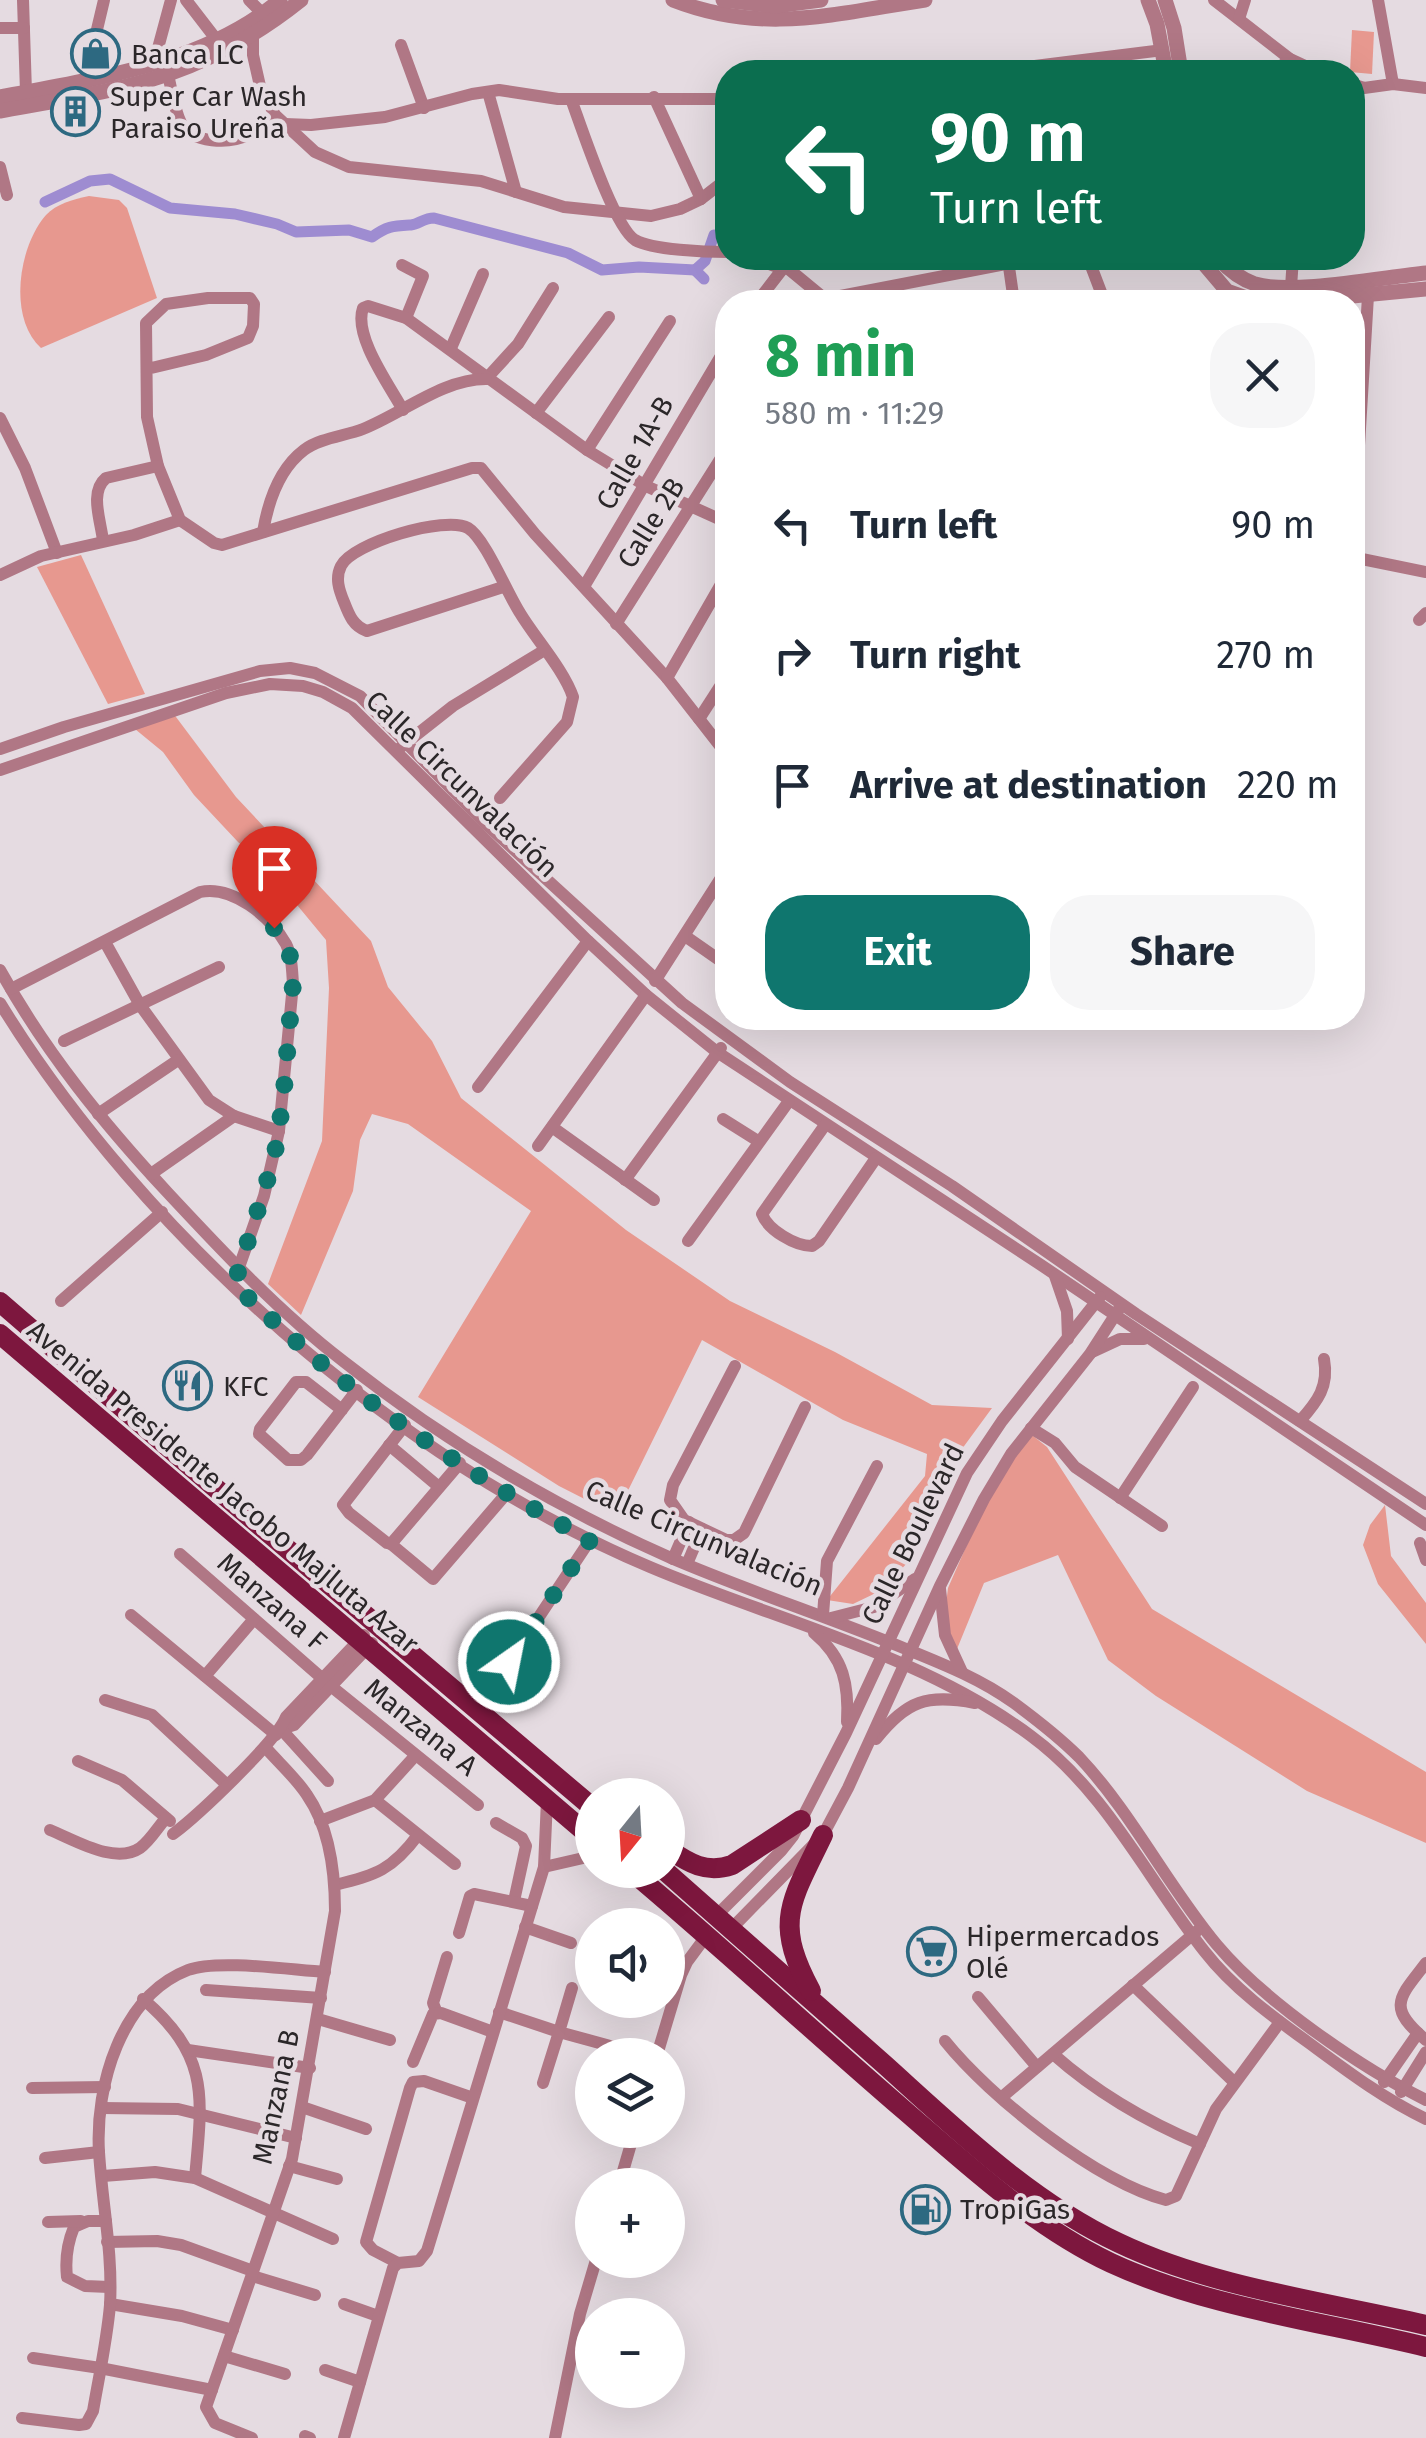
<!DOCTYPE html>
<html lang="en">
<head>
<meta charset="utf-8">
<style>
	:root { --surface:#fff; --page:#f6f6f7; --text:#1f2937; --muted:#747a83; --accent:#0f766e }
	body { margin:0; font-family:"Fira Sans",sans-serif; background:var(--page); color:var(--text); height:100vh; display:flex; flex-direction:column; font-size:38px; white-space:nowrap }
	* { box-sizing:border-box; margin:0 }
	p { font-size:32px; color:var(--muted) }
	.icon { flex:none; width:55px; height:55px; fill:none; stroke:currentColor; stroke-width:2; stroke-linecap:round; stroke-linejoin:round }
	.map { position:relative; flex:1; overflow:hidden }
	.sheet { position:absolute; left:715px; top:290px; width:650px; height:740px; display:flex; flex-direction:column; background:var(--surface); border-radius:40px; box-shadow:0 10px 40px #0002 }
	.sheet>* { flex:none }
	.top-card { position:absolute; left:715px; top:60px; width:650px; height:210px; border-radius:40px; box-shadow:0 10px 40px #0002; background:#0b6e4f; color:#fff; overflow:hidden }
	.needle { width:65px; rotate:198deg }
	.tools { position:absolute; left:575px; top:1778px; display:grid; gap:20px }
	.tools a { display:grid; place-items:center; width:110px; height:110px; border-radius:50%; background:var(--surface); box-shadow:0 10px 40px #0002; font-size:50px }
	.pin { position:absolute; display:grid; place-items:center; width:85px; height:85px; color:#fff; margin:-102px -42px; border-radius:50% 50% 50% 0; rotate:-45deg; box-shadow:0 0 10px #0007 }
	.pin .icon { rotate:45deg }
	.me { position:absolute; width:110px; margin:-55px; rotate:33deg; stroke-linejoin:round; filter:drop-shadow(0 0 8px #0008) }
	.turn { display:flex; align-items:center; gap:35px; height:210px; padding:0 50px; font-size:45px }
	.turn .icon { width:130px; height:130px; stroke-width:2.5 }
	.turn b { display:block; font-size:70px; line-height:85px }
	.round { display:grid; place-items:center; flex:none; width:105px; height:105px; border-radius:40px; background:var(--page) }
	.summary { display:flex; align-items:center; justify-content:space-between; height:170px; padding:0 50px }
	h1 { font-size:60px; font-weight:700; line-height:75px; color:#1e9e55 }
	.primary-button { display:flex; gap:20px; margin-top:auto; padding:20px 50px }
	.primary-button a { flex:1; height:115px; border-radius:40px; background:var(--accent); color:#fff; font-size:40px; font-weight:700; line-height:115px; text-align:center }
	.primary-button a+a { background:var(--page); color:var(--text) }
	ul { padding:0; list-style:none }
	li { display:flex; align-items:center; gap:30px; height:130px; padding:0 50px }
	li div { flex:1 }
	li b { display:block; font-size:38px }
	li em { font-style:normal }
	.map>svg:first-child { display:block }
	.green { fill:#e7988f }
	.lines { fill:none; stroke-linecap:round; stroke-linejoin:round }
	.canal { stroke:#9e8cd1; stroke-width:11 }
	.minor { stroke:#b07785; stroke-width:12 }
	.tertiary { stroke:#b07785; stroke-width:15 }
	.primary { stroke:#7d173e; stroke-width:20 }
	.route { stroke:#0f766e; stroke-width:18; stroke-dasharray:0 32.4 }
	.labels { text-anchor:middle; dominant-baseline:central; stroke-width:9; stroke-linejoin:round; paint-order:stroke }
	.poi-label { font-size:28px; fill:#2b2729; stroke:#e5dbe1; text-anchor:start }
	.street-label { font-size:28px; fill:#2b2729; stroke:#e5dbe1 }
</style>
</head>
<body>
<div class="map">
<svg width="1426" height="2438" viewBox="0 0 1426 2438">
	<rect width="100%" height="100%" fill="#e5dbe1"/>
	<!-- green -->
	<g class="green">
		<polygon points="1352,30 1374,32 1372,74 1350,72"/>
		<path d="M89 196 119 200 127 208 157 298 41 348C8 318 18 247 46 215 56 204 74 199 89 196Z"/>
		<polygon points="81,555 145,694 108,704 37,567"/>
		<polygon points="173,713 236,797 371,941 388,987 432,1041 461,1098 626,1230 730,1301 835,1352 932,1405 992,1408 959,1453 915,1555 880,1591 853,1604 827,1600 925,1476 927,1454 843,1420 702,1340 616,1515 559,1486 418,1397 531,1211 408,1124 372,1114 360,1140 353,1191 301,1315 268,1284 322,1141 329,988 326,940 264,865 238,842 194,795 163,752 135,729"/>
		<polygon points="1027,1431 1047,1447 1152,1609 1426,1772 1426,1843 1307,1791 1156,1696 1108,1660 1058,1555 984,1583 957,1649 943,1628 948,1588 986,1501"/>
		<polygon points="1385,1505 1391,1556 1426,1603 1426,1644 1378,1584 1363,1545 1370,1525"/>
	</g>
	<g class="lines">
		<!-- canal -->
		<g class="canal">
			<path d="M45 202 90 181 110 179 170 208 235 214 277 224 296 232 349 230 372 237C387 226 393 226 411 225 419 224 424 218 434 218L568 253 602 270 639 267 695 270"/>
			<polyline points="704,279 695,270 705,261 714,235"/>
		</g>
		<!-- minor -->
		<g class="minor">
			<polyline points="23,0 26,92"/>
			<polyline points="186,0 216,39"/>
			<polyline points="249,0 262,13"/>
			<polyline points="1214,0 1290,59 1318,72"/>
			<polyline points="1378,0 1393,84"/>
			<polyline points="1239,19 1245,0"/>
			<polyline points="0,28 24,28"/>
			<polyline points="253,37 253,55 260,86 275,115 315,152 349,167 481,181 564,207 651,216 680,209 701,199 728,178"/>
			<polyline points="401,45 424,108"/>
			<polyline points="154,63 171,0"/>
			<polyline points="986,72 1163,50"/>
			<polyline points="1274,72 1290,59"/>
			<path d="M168 75C172 90 174 109 181 123 192 144 230 144 248 135 258 130 266 122 275 115"/>
			<polyline points="1352,84 1364,88 1393,84 1426,88"/>
			<polyline points="86,87 85,80 104,0"/>
			<polyline points="488,92 516,192"/>
			<polyline points="654,97 701,199"/>
			<path d="M571 99C581 126 614 227 635 240 652 250 707 252 728 252"/>
			<polyline points="285,124 311,125 385,117 472,94 499,90 558,99 728,99"/>
			<polyline points="0,167 7,195"/>
			<polyline points="753,258 783,269"/>
			<polyline points="1088,258 1104,300"/>
			<polyline points="1008,260 1014,302"/>
			<polyline points="402,265 423,276 406,318"/>
			<polyline points="785,266 825,299 1037,258"/>
			<polyline points="1291,287 1293,258"/>
			<polyline points="757,302 791,258"/>
			<polyline points="451,348 483,274"/>
			<polyline points="147,369 206,355 248,338 253,326 254,304 250,298 208,298 166,304 146,323 147,417 158,466 180,520 214,543 222,545 472,468 481,468 535,534 667,678 728,756"/>
			<polyline points="486,379 518,344 553,288"/>
			<path d="M403 410C390 386 353 336 363 308L368 306 406 318 587 450 646 486 728 523"/>
			<polyline points="536,413 609,317"/>
			<polyline points="0,418 25,468 57,553"/>
			<polyline points="587,450 670,321"/>
			<polyline points="1356,495 1368,296"/>
			<path d="M263 532C268 502 279 469 304 450 320 438 345 436 363 429 403 413 443 379 486 379"/>
			<path d="M103 541C101 521 89 492 106 478L158 466"/>
			<polyline points="1352,557 1426,572"/>
			<polyline points="0,575 41,556 134,535 180,520"/>
			<polyline points="585,585 728,344"/>
			<polyline points="1419,620 1426,613"/>
			<polyline points="616,624 728,447"/>
			<polyline points="667,678 728,572"/>
			<polyline points="699,719 728,674"/>
			<polyline points="401,747 453,706 543,651"/>
			<polyline points="0,749 64,727 260,671 290,668 315,673 360,696 485,823 682,1003 790,1082 952,1186 1136,1314 1426,1504"/>
			<polyline points="0,770 226,693 270,684 303,686 323,692 352,708 588,941 646,995 717,1052 1041,1265 1426,1525"/>
			<path d="M500 798 567 722 573 697C564 670 535 638 520 613 507 593 485 538 468 528 446 515 352 543 341 566 335 578 339 590 344 602 349 615 353 626 367 631L503 587"/>
			<polyline points="685,936 728,966"/>
			<polyline points="105,942 140,1005 209,1100 234,1116 279,1131"/>
			<path d="M0 970C46 1053 104 1124 168 1193 223 1252 279 1312 343 1361 443 1440 555 1507 671 1558 748 1591 828 1617 906 1649 943 1664 981 1679 1014 1703 1037 1720 1059 1737 1079 1757 1132 1813 1167 1885 1217 1945 1264 2001 1361 2068 1426 2100"/>
			<polyline points="655,981 728,867"/>
			<path d="M11 989 200 892C232 885 270 916 286 944 292 956 292 970 293 984L279 1131 264 1196 237 1273"/>
			<path d="M0 1003C143 1236 398 1461 650 1567 777 1621 919 1653 1031 1736 1106 1791 1148 1880 1205 1952 1233 1988 1273 2017 1309 2043 1347 2071 1384 2099 1426 2119"/>
			<polyline points="739,1019 740,1018"/>
			<polyline points="64,1041 219,967"/>
			<polyline points="478,1087 588,941"/>
			<polyline points="98,1114 178,1060"/>
			<polyline points="723,1119 758,1141"/>
			<path d="M825 1125 762 1214C768 1230 795 1246 812 1246L819 1241 876 1158"/>
			<polyline points="552,1127 654,1200"/>
			<polyline points="538,1146 646,995"/>
			<polyline points="151,1174 234,1116"/>
			<polyline points="625,1180 721,1048"/>
			<polyline points="688,1241 789,1101"/>
			<polyline points="1055,1276 1067,1311 1068,1339"/>
			<polyline points="61,1301 162,1212"/>
			<polyline points="1092,1352 1120,1339 1144,1339"/>
			<polyline points="735,1366 673,1485 670,1500 684,1520 726,1540 734,1540 744,1533 805,1407"/>
			<polyline points="342,1410 306,1382 296,1382 260,1429 259,1434 288,1460 301,1460 307,1455 357,1390"/>
			<path d="M1300 1421C1318 1401 1329 1386 1324 1359"/>
			<polyline points="405,1425 343,1505 349,1513 387,1543 391,1544 460,1463"/>
			<polyline points="1031,1428 1055,1443 1075,1467 1162,1526"/>
			<polyline points="389,1445 439,1487"/>
			<polyline points="1120,1498 1193,1387"/>
			<polyline points="1420,1543 1426,1560"/>
			<polyline points="391,1544 433,1579 507,1493"/>
			<polyline points="180,1554 332,1687 478,1805"/>
			<polyline points="673,1559 689,1522"/>
			<polyline points="687,1564 702,1529"/>
			<polyline points="940,1589 945,1635 962,1672"/>
			<polyline points="131,1615 276,1735"/>
			<polyline points="823,1615 827,1561 877,1466"/>
			<polyline points="831,1618 874,1607 915,1579"/>
			<path d="M814 1633C844 1658 849 1685 847 1722"/>
			<polyline points="509,1662 590,1540"/>
			<polyline points="205,1676 254,1619"/>
			<polyline points="105,1700 152,1715 226,1784"/>
			<polyline points="281,1729 294,1725 372,1643"/>
			<polyline points="281,1729 328,1781"/>
			<path d="M876 1739C907 1700 927 1694 975 1703"/>
			<polyline points="78,1761 122,1780 170,1821"/>
			<polyline points="375,1800 455,1864"/>
			<polyline points="320,1821 375,1800 415,1756"/>
			<polyline points="496,1823 522,1838 526,1846 514,1901"/>
			<path d="M50 1830C75 1840 115 1865 140 1848 150 1841 158 1827 166 1818"/>
			<path d="M173 1834C197 1816 276 1742 286 1717L364 1635"/>
			<polyline points="544,1867 592,1856"/>
			<path d="M335 1885C376 1875 392 1870 418 1835"/>
			<polyline points="716,1916 781,1851 793,1836 846,1733 967,1473 1002,1421 1100,1297"/>
			<polyline points="525,1927 571,1943"/>
			<polyline points="731,1929 823,1835 848,1788 940,1586 984,1499 1011,1454 1090,1354 1119,1309"/>
			<polyline points="459,1933 470,1896 474,1894 532,1906"/>
			<path d="M1426 1963C1399 1998 1386 2007 1426 2040"/>
			<polyline points="1133,1985 1234,2082"/>
			<polyline points="572,1988 559,2032 614,2047 623,2055"/>
			<polyline points="206,1990 321,1998"/>
			<polyline points="978,1997 1037,2067"/>
			<path d="M143 1999C211 2057 202 2098 195 2178"/>
			<polyline points="499,2012 559,2032 543,2083"/>
			<polyline points="437,2013 433,2003 447,1957"/>
			<polyline points="318,2019 390,2040"/>
			<path d="M945 2041C990 2097 1095 2181 1166 2200L1176 2196 1216 2109 1280 2022"/>
			<polyline points="188,2050 310,2068"/>
			<path d="M1053 2054C1097 2093 1145 2121 1200 2144"/>
			<polyline points="657,2055 681,1975 687,1962 707,1935"/>
			<polyline points="413,2062 433,2014 441,2013 493,2032"/>
			<polyline points="1384,2082 1418,2033"/>
			<polyline points="32,2088 105,2087"/>
			<polyline points="1401,2092 1426,2052"/>
			<polyline points="1002,2097 1197,1931"/>
			<polyline points="302,2107 366,2129"/>
			<polyline points="102,2108 178,2109 296,2138"/>
			<polyline points="45,2158 99,2152"/>
			<polyline points="289,2166 337,2179"/>
			<polyline points="103,2176 155,2172 195,2178 333,2239"/>
			<polyline points="619,2185 635,2130"/>
			<path d="M106 2221H88L74 2227C67 2244 65 2259 67 2277L85 2286 109 2287"/>
			<polyline points="48,2222 81,2221"/>
			<polyline points="107,2242 157,2241 181,2245 253,2271"/>
			<polyline points="398,2263 373,2250 366,2242 410,2088 413,2082 424,2081 473,2098"/>
			<polyline points="252,2276 315,2295"/>
			<polyline points="110,2304 182,2316 233,2330"/>
			<polyline points="344,2304 378,2316"/>
			<polyline points="224,2356 285,2374"/>
			<polyline points="33,2358 100,2368 212,2390"/>
			<polyline points="325,2370 360,2382"/>
			<path d="M22 2418 79 2425 86 2424 93 2411C99 2376 107 2340 110 2305 113 2254 102 2202 99 2152 95 2086 121 1996 188 1970 218 1959 291 1970 325 1972"/>
			<polyline points="305,2436 310,2438"/>
			<path d="M252 2438 215 2423 206 2407 292 2159 335 1911C335 1873 330 1828 307 1795 296 1778 279 1763 265 1747"/>
			<polyline points="344,2438 393,2268 398,2263 419,2261 427,2251 544,1867 547,1800"/>
			<polyline points="555,2438 580,2314 596,2260"/>
		</g>
		<!-- tertiary -->
		<g class="tertiary">
			<path d="M673 0C763 35 833 14 925 0"/>
			<polyline points="723,0 775,6 821,0"/>
			<polyline points="1148,0 1157,24 1166,72"/>
			<polyline points="1165,0 1174,28 1181,72"/>
			<path d="M0 97C93 79 205 64 280 0"/>
			<path d="M0 111C121 89 201 80 301 0"/>
			<polyline points="1199,258 1227,291 1258,302"/>
			<path d="M1218 258C1228 269 1240 279 1255 284 1292 295 1384 277 1426 273"/>
			<polyline points="1290,302 1426,289"/>
		</g>
		<!-- primary -->
		<g class="primary">
			<polyline points="0,1302 206,1480 592,1807"/>
			<polyline points="0,1334 592,1838"/>
			<path d="M668 1849C689 1863 706 1874 732 1865L801 1820"/>
			<path d="M630 1870C723 1948 812 2031 904 2110 969 2166 1033 2226 1111 2263 1206 2307 1324 2322 1426 2347"/>
			<path d="M664 1870C738 1935 812 2000 885 2065 957 2130 1031 2202 1119 2243 1211 2287 1327 2302 1426 2325"/>
			<path d="M811 1991C773 1921 791 1902 823 1835"/>
		</g>
	</g>
	<g class="lines">
		<!-- route -->
		<path class="route" d="M274 928 286 944 292 962 293 984 283 1101 274 1159 234 1285C263 1311 291 1338 320 1362 403 1430 495 1489 590 1540L509 1662"/>
	</g>
	<!-- icons -->
	<defs>
		<symbol id="shop-ring" viewBox="-11 -11 22 22"><circle r="9.5" fill="#e5dbe1" stroke="#2d6981" stroke-width="1.5"/><path d="M-5-2.5h2.3a2.7 3.5 0 0 1 5.4 0H5L5.5 6h-11ZM-1.5-2.5h3a1.5 2.3 0 0 0-3 0Z" fill="#2d6981"/></symbol>
		<symbol id="building-ring" viewBox="-11 -11 22 22"><circle r="9.5" fill="#e5dbe1" stroke="#2d6981" stroke-width="1.5"/><path d="M-4-6H4V6H1V3H-1V6H-4ZM-2.5-4.3h1.7v1.8h-1.7ZM.8-4.3h1.7v1.8H.8ZM-2.5-1h1.7V.8h-1.7ZM.8-1h1.7V.8H.8Z" fill="#2d6981"/></symbol>
		<symbol id="restaurant-ring" viewBox="-11 -11 22 22"><circle r="9.5" fill="#e5dbe1" stroke="#2d6981" stroke-width="1.5"/><path d="M-5-6h1v4h1v-4h1v4h1v-4h1v5L-1.5 .5V6h-2V.5L-5-1ZM5-6V6H3V1.5H1.5Q1.5-4 5-6Z" fill="#2d6981"/></symbol>
		<symbol id="supermarket-ring" viewBox="-11 -11 22 22"><circle r="9.5" fill="#e5dbe1" stroke="#2d6981" stroke-width="1.5"/><path d="M-6-5.5h2.5l.6 2H6L4.5 2H-2.5L-4.4-4H-6ZM-1.5 3.2a1.3 1.3 0 1 0 .1 0ZM3 3.2a1.3 1.3 0 1 0 .1 0Z" fill="#2d6981"/></symbol>
		<symbol id="fuel-ring" viewBox="-11 -11 22 22"><circle r="9.5" fill="#e5dbe1" stroke="#2d6981" stroke-width="1.5"/><path d="M-5.5-6h7V0h2V4h1.3V-2.5L3-4.5l.8-.8L6-3V5H2.5V1h-1V6h-7ZM-4.2-4.7v3.2H.2V-4.7Z" fill="#2d6981"/></symbol>
	</defs>
	<g fill-rule="evenodd">
		<use href="#shop-ring" x="68" y="26" width="55" height="55"/>
		<use href="#building-ring" x="48" y="84" width="55" height="55"/>
		<use href="#restaurant-ring" x="160" y="1358" width="55" height="55"/>
		<use href="#supermarket-ring" x="904" y="1924" width="55" height="55"/>
		<use href="#fuel-ring" x="898" y="2182" width="55" height="55"/>
	</g>
	<g class="labels">
		<!-- poi labels -->
		<g class="poi-label">
			<text x="131" y="54">Banca LC</text>
			<text x="110" y="96">Super Car Wash<tspan x="110" dy="32">Paraiso Ureña</tspan></text>
			<text x="223" y="1386">KFC</text>
			<text x="966" y="1936">Hipermercados<tspan x="966" dy="32">Olé</tspan></text>
			<text x="960" y="2209">TropiGas</text>
		</g>
		<!-- street labels -->
		<g class="street-label">
			<text transform="translate(635 453) rotate(-60)">Calle 1A-B</text>
			<text transform="translate(651 523) rotate(-58)">Calle 2B</text>
			<text transform="translate(462 784) rotate(44)">Calle Circunvalación</text>
			<text transform="translate(223 1487) rotate(40)">Avenida Presidente Jacobo Majluta Azar</text>
			<text transform="translate(913 1534) rotate(-64)">Calle Boulevard</text>
			<text transform="translate(704 1538) rotate(23)">Calle Circunvalación</text>
			<text transform="translate(272 1602) rotate(41)">Manzana F</text>
			<text transform="translate(421 1727) rotate(39)">Manzana A</text>
			<text transform="translate(276 2097) rotate(-78)">Manzana B</text>
		</g>
	</g>
</svg>
<div class="tools">
<a><svg class="needle" viewBox="-14 -14 28 28"><path d="M0-13l5 13h-10z" fill="#e53935"/><path d="M0 13l5-13h-10z" fill="#747a83"/></svg></a>
<a><svg class="icon" aria-label="sound" viewBox="0 0 24 24"><path d="M4 9h4l5-4v14l-5-4H4zM17 9q2 3 0 6"/></svg></a>
<a><svg class="icon" aria-label="layers" viewBox="0 0 24 24"><path d="M12 4l9 5-9 5-9-5zM3 14l9 5 9-5"/></svg></a>
<a>+</a>
<a>−</a>
</div>
<div class="pin" style="left:274px;top:928px;background:#d93025"><svg class="icon" aria-label="arrive" viewBox="0 0 24 24"><path d="M6 21V4h12l-3 4 3 4H6"/></svg></div>
<svg class="me" style="left:509px;top:1662px" viewBox="-20 -20 40 40"><circle r="17" fill="#0f766e" stroke="#fff" stroke-width="3"/><path d="M0-11L8 9 0 5-8 9z" fill="#fff"/></svg>
<div class="top-card">
<div class="turn"><svg class="icon" aria-label="left" viewBox="0 0 24 24"><path d="M17 20v-9H6M10 6l-5 5 5 5"/></svg><div><b>90 m</b>Turn left</div></div>
</div>
<section class="sheet">
<div class="summary"><div><h1>8 min</h1><p>580 m · 11:29</p></div><a class="round"><svg class="icon" aria-label="close" viewBox="0 0 24 24"><path d="M6 6l12 12M18 6L6 18"/></svg></a></div>
<ul>
<li><svg class="icon" aria-label="left" viewBox="0 0 24 24"><path d="M17 20v-9H6M10 6l-5 5 5 5"/></svg><div><b>Turn left</b></div><em>90 m</em></li>
<li><svg class="icon" aria-label="right" viewBox="0 0 24 24"><path d="M7 20v-9h11M14 6l5 5-5 5"/></svg><div><b>Turn right</b></div><em>270 m</em></li>
<li><svg class="icon" aria-label="arrive" viewBox="0 0 24 24"><path d="M6 21V4h12l-3 4 3 4H6"/></svg><div><b>Arrive at destination</b></div><em>220 m</em></li>
</ul>
<div class="primary-button"><a>Exit</a><a>Share</a></div>
</section>
</div>
</body>
</html>
